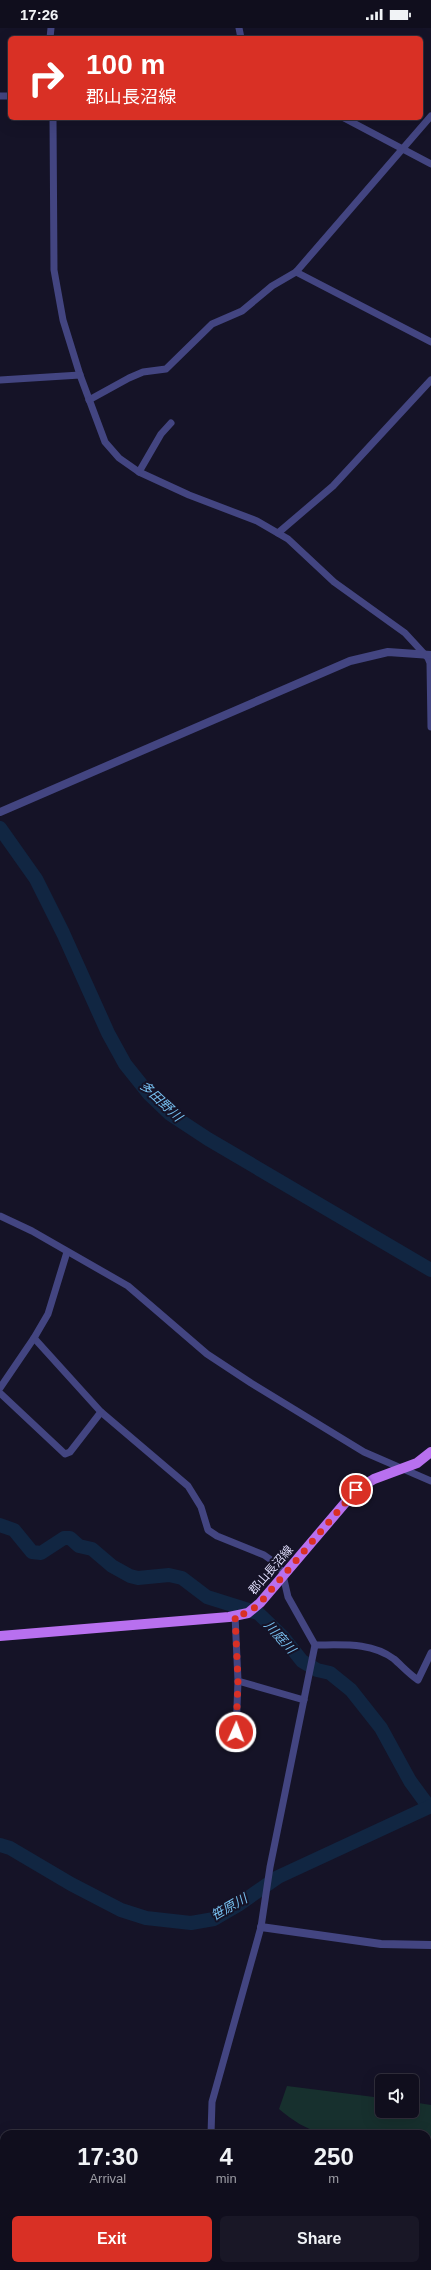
<!DOCTYPE html>
<html lang="en">
<head>
<meta charset="utf-8">
<style>
	:root { --surface:#100e1d; --page:#191726; --text:#f1f3f6; --muted:#9c9ca4; --line:#302e3b; --accent:#d93025 }
	body { margin:0; font-family:Arial,"Noto Sans JP",sans-serif; background:var(--page); color:var(--text); height:100vh; display:flex; flex-direction:column; font-size:15px; white-space:nowrap }
	* { box-sizing:border-box; margin:0 }
	p { font-size:13px; color:var(--muted) }
	.icon { flex:none; width:22px; height:22px; fill:none; stroke:currentColor; stroke-width:2; stroke-linecap:round; stroke-linejoin:round }
	.map { position:relative; flex:1; overflow:hidden }
	.panel { position:absolute; left:0px; top:2102px; width:431px; height:140px; display:flex; flex-direction:column; background:var(--surface); border-radius:12px 12px 0 0; box-shadow:0 4px 16px #0002,0 0 0 1px var(--line) }
	.panel>* { flex:none }
	.hud { position:absolute; left:8px; top:8px; width:415px; height:84px; border-radius:6px; box-shadow:0 4px 16px #0002,0 0 0 1px var(--line); background:#d93025; color:#fff; overflow:hidden }
	.fabs { position:absolute; left:375px; top:2046px; display:grid; gap:8px }
	.fabs a { display:grid; place-items:center; width:44px; height:44px; border-radius:6px; background:var(--surface); box-shadow:0 4px 16px #0002,0 0 0 1px var(--line); font-size:20px }
	.pin { position:absolute; display:grid; place-items:center; width:34px; height:34px; color:#fff; margin:-17px; border:2px solid #fff; border-radius:50%; box-shadow:0 1px 4px #0007 }
	.me { position:absolute; width:44px; margin:-22px; rotate:2deg; stroke-linejoin:round; filter:drop-shadow(0 0 3px #0008) }
	.turn { display:flex; align-items:center; gap:14px; height:84px; padding:0 12px; font-size:18px }
	.turn .icon { width:52px; height:52px; stroke-width:2.5 }
	.turn b { display:block; font-size:28px; line-height:34px }
	.eta { display:flex; justify-content:space-evenly; align-items:center; height:68px; text-align:center }
	.eta b { font-size:24px; font-weight:700; line-height:28px }
	.action { display:flex; gap:8px; margin-top:auto; padding:8px 12px }
	.action a { flex:1; height:46px; border-radius:6px; background:var(--accent); color:#fff; font-size:16px; font-weight:700; line-height:46px; text-align:center }
	.action a+a { background:var(--page); color:var(--text) }
	.status { display:flex; justify-content:space-between; align-items:center; height:28px; padding:0 20px; background:var(--surface); direction:ltr }
	.status svg { height:11px; fill:currentColor }
	.map>svg:first-child { display:block }
	.green { fill:#17302e }
	.lines { fill:none; stroke-linecap:round; stroke-linejoin:round }
	.river { stroke:#112642; stroke-width:14 }
	.minor { stroke:#434581; stroke-width:7 }
	.tertiary { stroke:#434581; stroke-width:8 }
	.primary { stroke:#b870ef; stroke-width:10 }
	.route { stroke:#d93025; stroke-width:7; stroke-dasharray:0 12.6 }
	.labels { text-anchor:middle; dominant-baseline:central; stroke-width:4; stroke-linejoin:round; paint-order:stroke }
	.street-label { font-size:12px; fill:#dfddfb; stroke:#151327 }
	.water-label { font-size:13px; font-style:italic; fill:#77bfef; stroke:#151327 }
</style>
</head>
<body>
<div class="status"><b>17:26</b><svg viewBox="0 0 49 12"><path d="M0 12V9h3v3zM5 12V6h3v6zM10 12V3h3v9zM15 12V0h3v12zM26 1h20v11H26zM47 4h2v5h-2z"/></svg></div>
<div class="map">
<svg width="431" height="2242" viewBox="0 0 431 2242">
	<rect width="100%" height="100%" fill="#151327"/>
	<!-- green -->
	<path class="green" d="M287 2058 382 2070V2083H412V2074L431 2077V2129L427 2132V2106H324C306 2101 293 2093 279 2081Z"/>
	<g class="lines">
		<!-- river -->
		<g class="river">
			<polyline points="0,800 36,851 63,905 108,1005 125,1036 149,1066 170,1086 208,1111 431,1242"/>
			<polyline points="0,1497 14,1502 32,1524 41,1525 64,1510 70,1510 79,1518 92,1521 112,1538 130,1548 138,1550 169,1547 182,1550 207,1569 258,1585 283,1609 302,1633 317,1642 330,1645 351,1662 381,1700 410,1753 429,1779"/>
			<polyline points="0,1817 10,1820 71,1856 121,1882 146,1890 191,1895 214,1891 238,1877 278,1849 431,1778"/>
		</g>
		<!-- minor -->
		<g class="minor">
			<polyline points="239,0 241,10"/>
			<polyline points="50,10 51,0"/>
			<polyline points="0,68 10,68"/>
			<polyline points="53,90 54,242 63,292 80,347 105,414 119,430 139,444 189,467 257,493 288,511 334,554 405,605 428,630 430,635 431,699"/>
			<polyline points="344,90 431,136"/>
			<polyline points="296,244 431,314"/>
			<polyline points="0,352 80,347"/>
			<polyline points="89,372 129,350 143,344 166,341 212,296 242,283 272,258 296,244 431,88"/>
			<polyline points="139,444 161,406 171,395"/>
			<polyline points="278,505 333,458 431,352"/>
			<polyline points="0,1188 32,1203 128,1258 207,1326 251,1355 364,1424 431,1453"/>
			<polyline points="34,1310 101,1384 188,1458 201,1479 208,1502 217,1508 264,1527 274,1534 282,1543 288,1569 315,1617 270,1839 261,1899 212,2074 211,2106"/>
			<polyline points="0,1360 34,1310 48,1286 67,1224"/>
			<polyline points="0,1365 65,1426 70,1424 101,1384"/>
			<polyline points="235,1587 238,1653 236,1704"/>
			<path d="M315 1617C343 1617 371 1614 394 1631 402 1638 409 1646 418 1652L431 1625"/>
			<polyline points="238,1653 304,1672"/>
			<polyline points="260,2238 261,2242"/>
			<polyline points="28,2242 38,2238"/>
		</g>
		<!-- tertiary -->
		<g class="tertiary">
			<polyline points="0,784 350,633 388,624 431,627"/>
			<polyline points="261,1899 381,1916 431,1917"/>
		</g>
		<!-- primary -->
		<polyline class="primary" points="0,1608 229,1589 248,1585 260,1575 356,1462 374,1451 417,1435 431,1424"/>
	</g>
	<g class="lines">
		<!-- route -->
		<polyline class="route" points="236,1704 238,1653 235,1587 248,1585 260,1575 356,1462"/>
	</g>
	<g class="labels">
		<!-- street labels -->
		<g class="street-label">
			<text transform="translate(271 1542) rotate(-49)">郡山長沼線</text>
		</g>
		<!-- water labels -->
		<g class="water-label">
			<text transform="translate(161 1073) rotate(43)">多田野川</text>
			<text transform="translate(280 1609) rotate(48)">川庭川</text>
			<text transform="translate(229 1879) rotate(-30)">笹原川</text>
		</g>
	</g>
</svg>
<div class="fabs">
<a><svg class="icon" aria-label="sound" viewBox="0 0 24 24"><path d="M4 9h4l5-4v14l-5-4H4zM17 9q2 3 0 6"/></svg></a>
</div>
<div class="pin" style="left:356px;top:1462px;background:#d93025"><svg class="icon" aria-label="arrive" viewBox="0 0 24 24"><path d="M6 21V4h12l-3 4 3 4H6"/></svg></div>
<svg class="me" style="left:236px;top:1704px" viewBox="-20 -20 40 40"><circle r="17" fill="#d93025" stroke="#fff" stroke-width="3"/><path d="M0-11L8 9 0 5-8 9z" fill="#fff"/></svg>
<div class="hud">
<div class="turn"><svg class="icon" aria-label="right" viewBox="0 0 24 24"><path d="M7 20v-9h11M14 6l5 5-5 5"/></svg><div><b>100 m</b>郡山長沼線</div></div>
</div>
<section class="panel">
<div class="eta">
<div><b>17:30</b><p>Arrival</p></div>
<div><b>4</b><p>min</p></div>
<div><b>250</b><p>m</p></div>
</div>
<div class="action"><a>Exit</a><a>Share</a></div>
</section>
</div>
</body>
</html>
